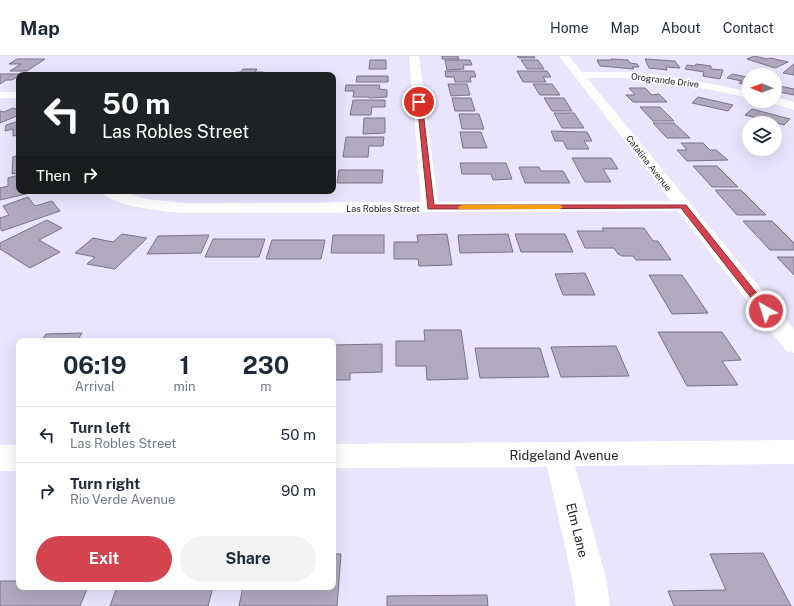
<!DOCTYPE html>
<html lang="en">
<head>
<meta charset="utf-8">
<style>
	:root { --surface:#fff; --page:#f2f2f3; --text:#1f2937; --muted:#747a83; --line:#e0e1e3; --accent:#d34350 }
	body { margin:0; font-family:"Public Sans",sans-serif; background:var(--page); color:var(--text); height:100vh; display:flex; flex-direction:column; font-size:15px; white-space:nowrap }
	* { box-sizing:border-box; margin:0 }
	p { font-size:13px; color:var(--muted) }
	.icon { flex:none; width:22px; height:22px; fill:none; stroke:currentColor; stroke-width:2; stroke-linecap:round; stroke-linejoin:round }
	.map { position:relative; flex:1; overflow:hidden }
	.sheet { position:absolute; left:16px; top:282px; width:320px; height:252px; display:flex; flex-direction:column; background:var(--surface); border-radius:8px; box-shadow:0 4px 16px #0002 }
	.sheet>* { flex:none }
	.banner { position:absolute; left:16px; top:16px; width:320px; height:122px; border-radius:8px; box-shadow:0 4px 16px #0002; background:#202124; color:#fff; overflow:hidden }
	.needle { width:26px; rotate:271deg }
	.controls { position:absolute; left:742px; top:12px; display:grid; gap:8px }
	.controls a { display:grid; place-items:center; width:40px; height:40px; border-radius:50%; background:var(--surface); box-shadow:0 4px 16px #0002; font-size:20px }
	.pin { position:absolute; display:grid; place-items:center; width:34px; height:34px; color:#fff; margin:-17px; border:2px solid #fff; border-radius:50%; box-shadow:0 1px 4px #0007 }
	.me { position:absolute; width:44px; margin:-22px; rotate:321deg; stroke-linejoin:round; filter:drop-shadow(0 0 3px #0008) }
	.turn { display:flex; align-items:center; gap:14px; height:84px; padding:0 20px; font-size:18px }
	.turn .icon { width:52px; height:52px; stroke-width:2.5 }
	.turn b { display:block; font-size:28px; line-height:34px }
	.then { display:flex; align-items:center; height:38px; padding:0 20px; background:#0003; gap:8px; font-size:15px }
	.eta { display:flex; justify-content:space-evenly; align-items:center; height:68px; text-align:center }
	.eta b { font-size:24px; font-weight:700; line-height:28px }
	.primary-button { display:flex; gap:8px; margin-top:auto; padding:8px 20px }
	.primary-button a { flex:1; height:46px; border-radius:24px; background:var(--accent); color:#fff; font-size:16px; font-weight:700; line-height:46px; text-align:center }
	.primary-button a+a { background:var(--page); color:var(--text) }
	ul { padding:0; list-style:none }
	li { display:flex; align-items:center; gap:12px; height:56px; padding:0 20px; border-top:1px solid var(--line) }
	li div { flex:1 }
	li b { display:block; font-size:15px }
	li em { font-style:normal }
	header { display:flex; align-items:center; gap:24px; box-sizing:border-box; height:56px; padding:0 20px; background:var(--surface); border-bottom:1px solid var(--line) }
	header strong { font-size:19px }
	nav { display:flex; gap:22px; margin-inline-start:auto; font-size:14px }
	.map>svg:first-child { display:block }
	.building { fill:#b1a9be; stroke:#7a7387 }
	.lines { fill:none; stroke-linecap:round; stroke-linejoin:round }
	.minor { fill:#fff; fill-rule:evenodd }
	.route { fill:#d34350; stroke:#892c34 }
	.slow { fill:#f59e0b }
	.labels { text-anchor:middle; dominant-baseline:central; stroke-width:3; stroke-linejoin:round; paint-order:stroke }
	.far-street-label { font-size:9px; fill:#222029; stroke:#fff }
	.near-street-label { font-size:13px; fill:#222029; stroke:#fff }
</style>
</head>
<body>
<header>
<strong>Map</strong>
<nav><a>Home</a><a>Map</a><a>About</a><a>Contact</a></nav>
</header>
<div class="map">
<svg width="794" height="550" viewBox="0 0 794 550">
	<rect width="100%" height="100%" fill="#e9e5fc"/>
	<!-- building -->
	<g class="building">
		<polygon points="442,0 458,0 459,3 442,3"/>
		<polygon points="517,0 534,0 535,2 519,2"/>
		<polygon points="754,0 767,3 770,2 788,6 775,12 747,3"/>
		<polygon points="17,3 45,3 27,15 10,15 21,8 9,8"/>
		<polygon points="611,3 628,4 630,7 637,8 639,11 632,11 634,13 600,10 597,4 612,4"/>
		<polygon points="645,3 675,5 680,12 666,11 667,14 649,12"/>
		<polygon points="370,4 386,4 386,13 369,13"/>
		<polygon points="445,4 470,4 472,9 463,9 464,13 447,14"/>
		<polygon points="521,4 538,4 544,13 527,13"/>
		<polygon points="696,8 711,10 711,13 723,14 720,23 703,20 704,16 685,13 687,9 695,10"/>
		<polygon points="794,8 794,19 783,17"/>
		<polygon points="243,13 257,13 255,16 263,16 262,19 228,19 229,17 241,16"/>
		<polygon points="445,15 474,15 476,21 470,21 471,26 455,26 454,21 446,21"/>
		<polygon points="517,15 547,15 551,21 543,21 546,26 523,26"/>
		<polygon points="0,18 21,18 12,24 6,24 0,28"/>
		<polygon points="732,18 747,21 749,20 749,30 739,27 742,25 727,22"/>
		<polygon points="357,20 388,20 388,26 356,26"/>
		<polygon points="448,28 467,28 470,39 451,40"/>
		<polygon points="533,28 552,28 560,39 540,39"/>
		<polygon points="346,29 380,29 379,33 387,34 387,41 369,42 369,41 353,41 354,35 345,35"/>
		<polygon points="775,29 794,33 794,39 775,35"/>
		<polygon points="629,32 645,32 652,39 659,38 667,46 633,46 626,39 635,39"/>
		<polygon points="698,41 733,49 728,55 692,47"/>
		<polygon points="452,42 471,42 475,55 455,55"/>
		<polygon points="544,42 564,42 572,55 552,55"/>
		<polygon points="353,44 385,44 385,51 372,51 371,59 350,59"/>
		<polygon points="640,51 660,51 674,65 653,65"/>
		<polygon points="13,52 19,54 19,59 0,67 0,55 4,56"/>
		<polygon points="752,53 790,63 784,69 745,59"/>
		<polygon points="554,57 574,57 584,72 562,72"/>
		<polygon points="459,58 479,58 484,73 462,73"/>
		<polygon points="364,62 385,62 385,77 363,78"/>
		<polygon points="19,65 19,79 13,80 13,73 5,75 6,69"/>
		<polygon points="653,67 674,67 690,82 667,82"/>
		<polygon points="551,75 587,76 592,85 584,85 589,93 567,93 563,85 555,85"/>
		<polygon points="460,76 481,76 487,92 463,92"/>
		<polygon points="346,81 384,81 383,90 369,90 368,101 343,101"/>
		<polygon points="681,87 703,87 710,94 716,94 728,104 687,105 677,94 687,94"/>
		<polygon points="19,99 19,117 12,118 13,101"/>
		<polygon points="572,102 611,102 618,113 603,113 611,126 585,126"/>
		<polygon points="460,107 506,107 512,123 493,124 491,118 462,118"/>
		<polygon points="693,110 717,110 738,131 712,131"/>
		<polygon points="519,111 539,111 541,115 563,115 570,127 525,127"/>
		<polygon points="339,114 383,114 382,127 337,127"/>
		<polygon points="19,119 19,135 39,135 0,144 0,132 8,130 8,122"/>
		<polygon points="715,134 741,134 766,159 737,159"/>
		<polygon points="28,141 35,150 52,145 60,155 2,175 0,172 0,162 9,159 3,150"/>
		<polygon points="47,164 62,172 39,184 60,196 30,212 0,193 0,187"/>
		<polygon points="743,165 772,165 794,187 794,194 770,194"/>
		<polygon points="602,172 644,172 653,185 658,185 671,204 636,204 633,200 622,200 618,198 614,192 585,192 577,175 604,175"/>
		<polygon points="122,178 147,182 115,213 87,208 95,201 75,197 93,182 113,186"/>
		<polygon points="447,178 452,209 419,210 418,203 394,203 394,186 418,186 417,179"/>
		<polygon points="508,178 513,196 460,197 458,179"/>
		<polygon points="515,178 565,178 573,196 521,196"/>
		<polygon points="209,179 201,197 147,198 158,180"/>
		<polygon points="333,179 384,179 384,197 331,197"/>
		<polygon points="213,183 265,183 259,201 205,201"/>
		<polygon points="272,184 325,184 321,203 266,203"/>
		<polygon points="777,201 794,201 794,219"/>
		<polygon points="585,217 595,239 563,239 555,218"/>
		<polygon points="649,219 682,219 708,257 672,258"/>
		<polygon points="424,274 461,274 468,323 427,324 426,310 396,310 396,285 425,285"/>
		<polygon points="658,276 722,276 741,304 722,305 738,329 687,330"/>
		<polygon points="82,277 77,285 41,285 46,278"/>
		<polygon points="382,288 382,316 350,317 350,324 333,324 333,289"/>
		<polygon points="616,290 629,320 561,321 551,291"/>
		<polygon points="475,292 540,292 549,321 480,322"/>
		<polygon points="763,497 791,550 674,550 668,535 726,534 710,498"/>
		<polygon points="333,498 341,498 337,550 239,550 243,531 333,531"/>
		<polygon points="0,525 19,525 19,531 88,531 80,550 0,550"/>
		<polygon points="117,531 213,531 208,550 110,550"/>
		<polygon points="487,539 488,550 387,550 387,540"/>
	</g>
	<g class="lines">
		<!-- minor -->
		<g class="minor">
			<path d="M409 0H419L438 146 671 145 559 0H569L582 16H636L713 28 749 36V42L713 34 636 22H587L794 273V297L786 295 678 155 186 157C167 156 112 151 101 135H122L146 143 186 147 421 146Z"/>
			<rect x="0" y="36" width="19" height="6"/>
			<polygon points="775,41 794,46 794,54 771,47 769,45 775,45"/>
			<polygon points="794,384 794,408 575,410 606,522 610,550 576,550 572,522 547,411 333,412 333,388"/>
			<rect x="0" y="389" width="19" height="26"/>
		</g>
	</g>
	<!-- route -->
	<polygon class="route" points="417,45 422,46 434,149 686,149 771,255 769,257 763,257 681,152 428,153"/>
	<!-- slow -->
	<polygon class="slow" points="462,149 560,149 563,151 560,153 459,153 458,151"/>
	<g class="labels">
		<!-- far-street labels -->
		<g class="far-street-label">
			<text transform="translate(665 24) rotate(7)">Orogrande Drive</text>
			<text transform="translate(649 107) rotate(52)">Catalina Avenue</text>
			<text x="383" y="152">Las Robles Street</text>
		</g>
		<!-- near-street labels -->
		<g class="near-street-label">
			<text x="564" y="399">Ridgeland Avenue</text>
			<text transform="translate(577 474) rotate(76)">Elm Lane</text>
		</g>
	</g>
</svg>
<div class="controls">
<a><svg class="needle" viewBox="-14 -14 28 28"><path d="M0-13l5 13h-10z" fill="#e53935"/><path d="M0 13l5-13h-10z" fill="#747a83"/></svg></a>
<a><svg class="icon" aria-label="layers" viewBox="0 0 24 24"><path d="M12 4l9 5-9 5-9-5zM3 14l9 5 9-5"/></svg></a>
</div>
<div class="pin" style="left:419px;top:46px;background:#d93025"><svg class="icon" aria-label="arrive" viewBox="0 0 24 24"><path d="M6 21V4h12l-3 4 3 4H6"/></svg></div>
<svg class="me" style="left:766px;top:255px" viewBox="-20 -20 40 40"><circle r="17" fill="#d34350" stroke="#fff" stroke-width="3"/><path d="M0-11L8 9 0 5-8 9z" fill="#fff"/></svg>
<div class="banner">
<div class="turn"><svg class="icon" aria-label="left" viewBox="0 0 24 24"><path d="M17 20v-9H6M10 6l-5 5 5 5"/></svg><div><b>50 m</b>Las Robles Street</div></div>
<div class="then">Then<svg class="icon" aria-label="right" viewBox="0 0 24 24"><path d="M7 20v-9h11M14 6l5 5-5 5"/></svg></div>
</div>
<section class="sheet">
<div class="eta">
<div><b>06:19</b><p>Arrival</p></div>
<div><b>1</b><p>min</p></div>
<div><b>230</b><p>m</p></div>
</div>
<ul>
<li><svg class="icon" aria-label="left" viewBox="0 0 24 24"><path d="M17 20v-9H6M10 6l-5 5 5 5"/></svg><div><b>Turn left</b><p>Las Robles Street</p></div><em>50 m</em></li>
<li><svg class="icon" aria-label="right" viewBox="0 0 24 24"><path d="M7 20v-9h11M14 6l5 5-5 5"/></svg><div><b>Turn right</b><p>Rio Verde Avenue</p></div><em>90 m</em></li>
</ul>
<div class="primary-button"><a>Exit</a><a>Share</a></div>
</section>
</div>
</body>
</html>
